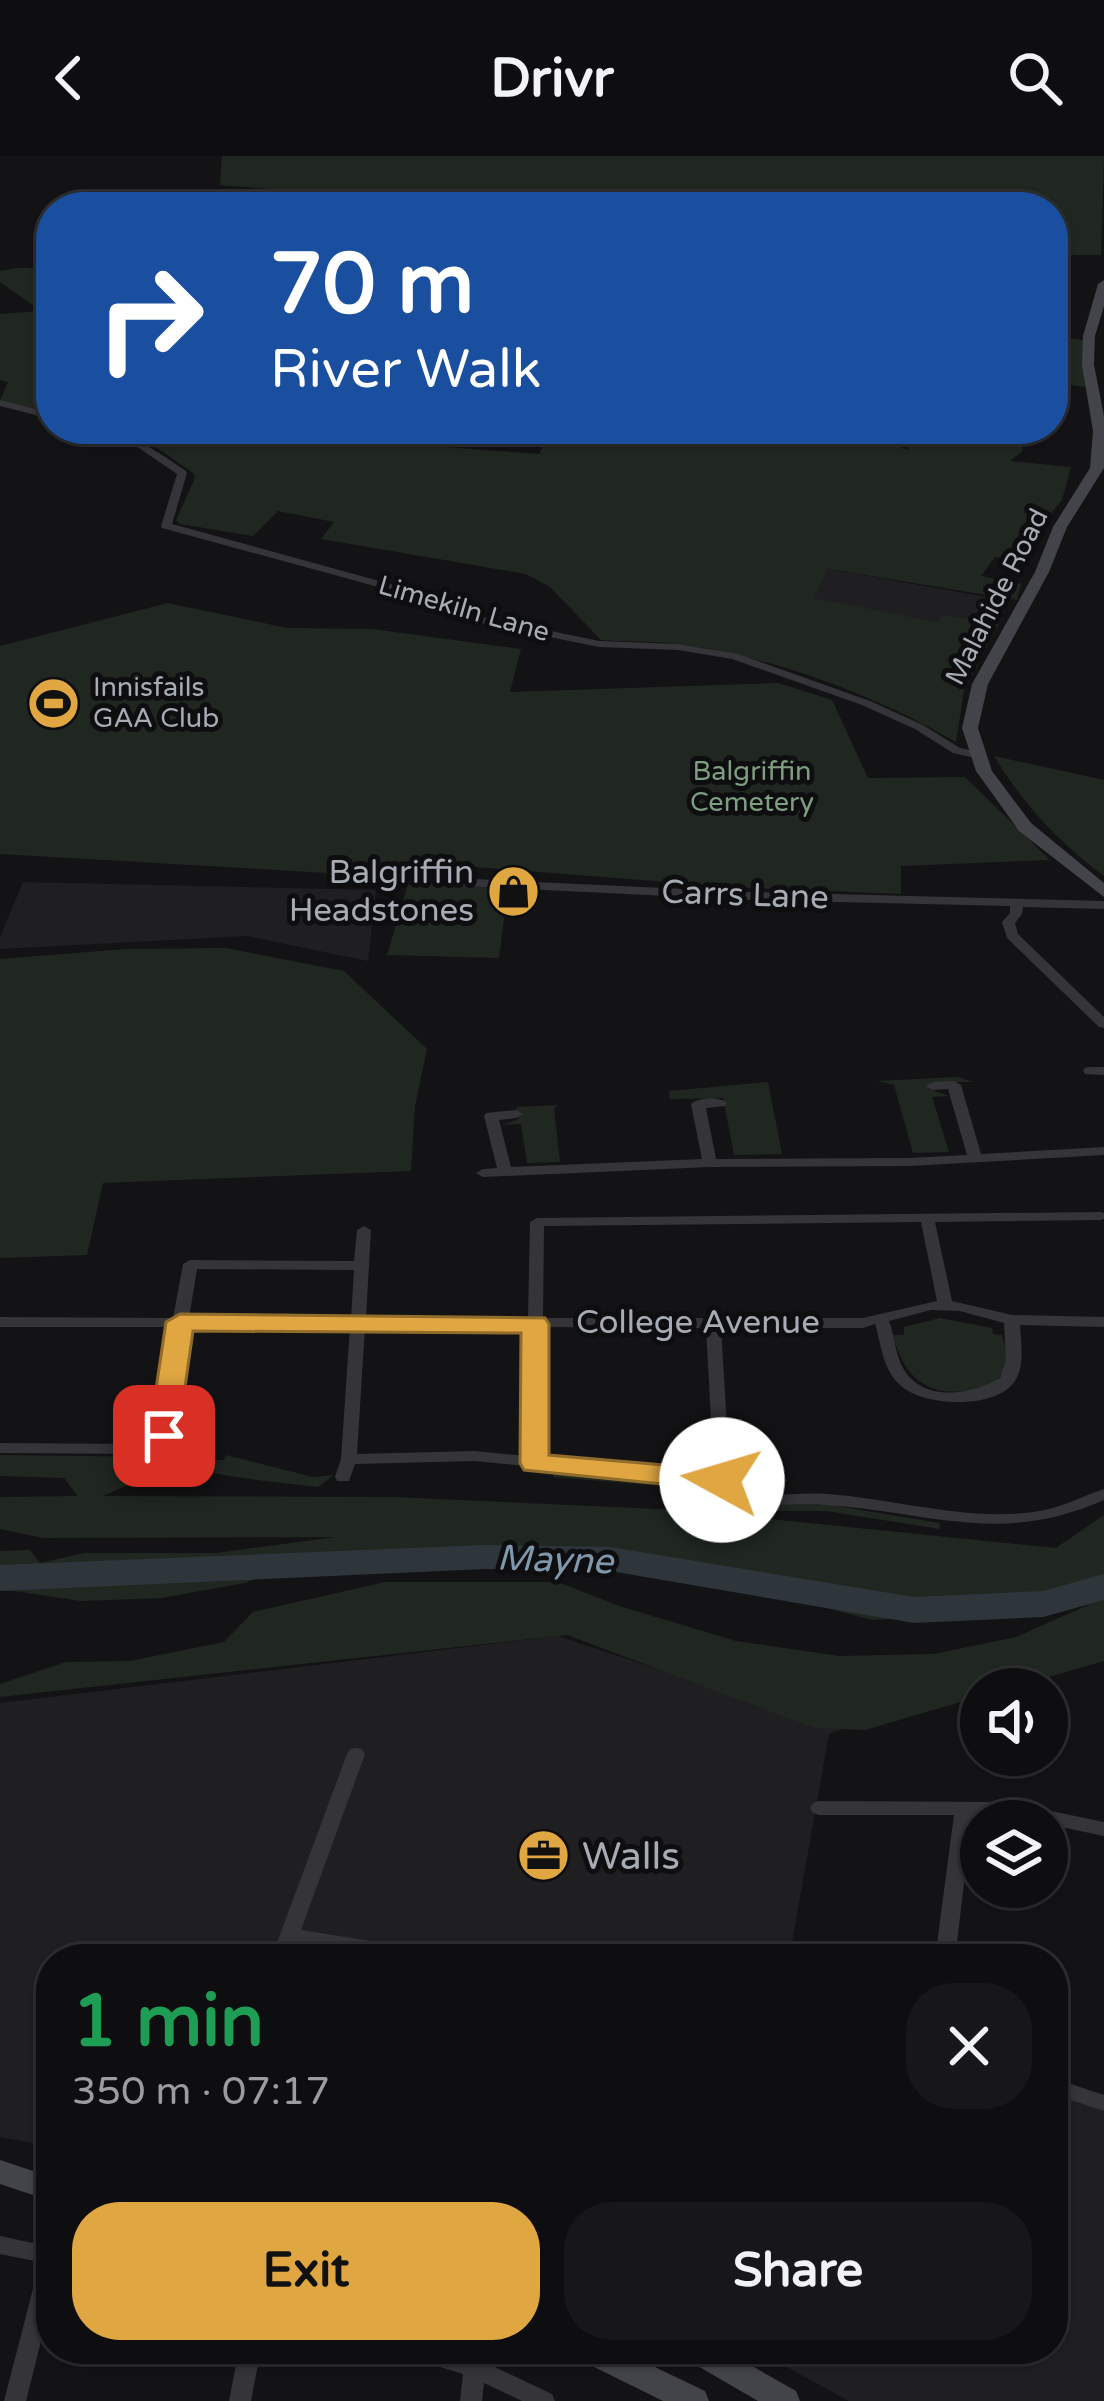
<!DOCTYPE html>
<html lang="en">
<head>
<meta charset="utf-8">
<style>
	:root { --surface:#0e0e10; --page:#171719; --text:#f1f3f6; --muted:#9b9c9f; --line:#2e2e30; --accent:#dfa641 }
	body { margin:0; font-family:"Varela Round",sans-serif; background:var(--page); color:var(--text); height:100vh; display:flex; flex-direction:column; font-size:45px; white-space:nowrap }
	* { box-sizing:border-box; margin:0 }
	p { font-size:39px; color:var(--muted) }
	.icon { flex:none; width:66px; height:66px; fill:none; stroke:currentColor; stroke-width:2; stroke-linecap:round; stroke-linejoin:round }
	.map { position:relative; flex:1; overflow:hidden }
	.details { position:absolute; left:36px; top:1788px; width:1032px; height:420px; display:flex; flex-direction:column; background:var(--surface); border-radius:48px; box-shadow:0 3px 9px #0004,0 0 0 3px var(--line) }
	.details>* { flex:none }
	.banner { position:absolute; left:36px; top:36px; width:1032px; height:252px; border-radius:48px; box-shadow:0 3px 9px #0004,0 0 0 3px var(--line); background:#1a4fa0; color:#fff; overflow:hidden }
	.fabs { position:absolute; left:960px; top:1512px; display:grid; gap:24px }
	.fabs a { display:grid; place-items:center; width:108px; height:108px; border-radius:50%; background:var(--surface); box-shadow:0 3px 9px #0004,0 0 0 3px var(--line); font-size:60px }
	.pin { position:absolute; display:grid; place-items:center; width:102px; height:102px; color:#fff; margin:-51px; border-radius:24px; box-shadow:0 6px 18px #0006 }
	.me { position:absolute; width:132px; margin:-66px; rotate:276deg; stroke-linejoin:round; filter:drop-shadow(0 0 9px #0008) }
	.turn { display:flex; align-items:center; gap:42px; height:252px; padding:0 36px; font-size:54px }
	.turn .icon { width:156px; height:156px; stroke-width:2.5 }
	.turn b { display:block; font-size:84px; line-height:102px }
	.round { display:grid; place-items:center; flex:none; width:126px; height:126px; border-radius:48px; background:var(--page) }
	.overview { display:flex; align-items:center; justify-content:space-between; height:204px; padding:0 36px }
	h1 { font-size:72px; font-weight:800; line-height:90px; color:#1e9e55 }
	.action { display:flex; gap:24px; margin-top:auto; padding:24px 36px }
	.action a { flex:1; height:138px; border-radius:48px; background:var(--accent); color:#111; font-size:48px; font-weight:800; line-height:138px; text-align:center }
	.action a+a { background:var(--page); color:var(--text) }
	header { display:flex; justify-content:space-between; align-items:center; height:156px; padding:0 36px; background:var(--surface); font-size:54px; font-weight:800 }
	.map>svg:first-child { display:block }
	.built { fill:#1f1f21 }
	.green { fill:#202720 }
	.lines { fill:none; stroke-linecap:round; stroke-linejoin:round }
	.river { fill:#2e363c; fill-rule:evenodd }
	.street { fill:#353539; fill-rule:evenodd }
	.secondary { fill:#434449; fill-rule:evenodd }
	.route { fill:#dfa641; stroke:#916c2a; stroke-width:3 }
	.labels { text-anchor:middle; dominant-baseline:central; stroke-width:10; stroke-linejoin:round; paint-order:stroke }
	.far-street-label { font-size:27px; fill:#a6abb4; stroke:#0e0e10 }
	.far-poi-label { font-size:27px; fill:#a6abb4; stroke:#0e0e10; text-anchor:start }
	.far-park-label { font-size:27px; fill:#7f9d80; stroke:#0e0e10 }
	.poi-label { font-size:33px; fill:#a6abb4; stroke:#0e0e10; text-anchor:end }
	.street-label { font-size:33px; fill:#a6abb4; stroke:#0e0e10 }
	.water-label { font-size:36px; font-style:italic; fill:#8098ab; stroke:#0e0e10 }
	.near-poi-label { font-size:39px; fill:#a6abb4; stroke:#0e0e10; text-anchor:start }
</style>
</head>
<body>
<header><svg class="icon" aria-label="back" viewBox="0 0 24 24"><path d="M15 5l-7 7 7 7"/></svg>Drivr<svg class="icon" aria-label="search" viewBox="0 0 24 24"><circle cx="10" cy="10" r="6"/><path d="M15 15l6 6"/></svg></header>
<div class="map">
<svg width="1104" height="2245" viewBox="0 0 1104 2245">
	<rect width="100%" height="100%" fill="#131315"/>
	<!-- built -->
	<g class="built">
		<polygon points="828,413 1010,445 998,469 938,466 811,443"/>
		<polygon points="23,726 376,734 368,805 247,780 0,793 0,781"/>
		<polygon points="558,1480 841,1574 829,1578 789,1803 51,1803 51,1990 0,1981 0,1547"/>
		<polygon points="1053,1934 1104,1955 1104,2245 849,2245 753,2193 1053,2193"/>
	</g>
	<!-- green -->
	<g class="green">
		<polygon points="222,0 1104,0 1101,99 1053,99 1053,51 687,51 690,40 617,39 552,49 363,41 220,29"/>
		<polygon points="16,112 51,112 51,256 0,245 8,226 0,224 0,158 41,155 0,126 0,115"/>
		<polygon points="1053,180 1083,184 1087,231 1053,227"/>
		<path d="M106 273H438L433 290 539 298 552 273H894L902 292 909 294 897 273H1009L1019 277 1023 295 1010 305 1071 311 1062 344 1040 371 1028 399 1020 404 995 401 981 420 1021 428 1017 444 828 413 814 442 937 466 943 459 999 468 964 534 956 586C875 539 778 503 685 489 658 484 629 487 601 484L550 431 526 418 321 383 334 366 278 355 253 380 180 368 176 364 195 322 193 317 159 293Z"/>
		<polygon points="168,447 287,472 372,473 521,493 510,536 778,527 832,544 868,622 965,621 1050,704 901,710 901,738 730,731 413,706 408,718 382,716 380,720 0,698 0,490"/>
		<path d="M994 600 1104 624V720C1058 686 1024 649 994 600Z"/>
		<polygon points="408,728 508,732 499,802 387,799"/>
		<polygon points="226,792 344,815 427,893 415,950 411,1015 103,1027 87,1099 0,1102 0,803 126,793"/>
		<polygon points="958,921 973,926 931,926 933,934 949,940 932,941 949,996 913,997 894,929 877,925"/>
		<polygon points="768,926 782,998 734,999 723,942 670,943 669,935"/>
		<polygon points="558,949 554,952 560,1006 527,1007 521,968 501,969 519,963 516,951"/>
		<path d="M940 1162 992 1172 993 1178 1002 1179 1009 1207 994 1229C941 1245 907 1234 893 1179H904V1171Z"/>
		<path d="M0 1299 164 1301 178 1306 224 1304 226 1299 313 1321 334 1319 318 1331C258 1325 199 1316 142 1304L149 1315 147 1321 103 1340 393 1341 681 1354 1056 1392 1104 1359V1432L1043 1453 872 1464 793 1443 731 1417 663 1418 572 1407 525 1411 366 1398 283 1411 245 1427 162 1442 81 1445 0 1433V1395L30 1394 40 1407 84 1397H216L335 1381 43 1382 0 1373V1341L78 1340 64 1322 0 1320Z"/>
		<polygon points="555,1313 706,1328 727,1348 831,1349 939,1367 940,1373 826,1355 727,1355 710,1348 698,1333 553,1321"/>
		<polygon points="385,1426 558,1426 619,1450 736,1485 839,1500 934,1498 1016,1481 1104,1442 1104,1505 1006,1533 981,1533 981,1540 865,1574 815,1572 567,1479 0,1541 0,1528 66,1506 130,1505 224,1486 253,1456"/>
	</g>
	<g class="lines">
		<!-- river -->
		<polygon class="river" points="485,1389 610,1391 914,1441 1043,1435 1104,1418 1104,1444 1043,1461 914,1467 610,1415 485,1413 0,1435 0,1409"/>
		<!-- street -->
		<g class="street">
			<polygon points="0,244 51,257 51,263 0,250"/>
			<path d="M90 273C126 273 157 295 186 315L187 317 172 368 390 428 484 461 599 485 678 488 738 498 870 545 923 569 960 592 979 596 981 598 975 602 953 597 915 573 862 549 732 503 678 494 599 491 481 467 382 432 162 372 161 370 177 318 139 292Z"/>
			<polygon points="387,719 750,736 1104,745 1104,753 1023,751 1022,758 1015,767 1018,778 1104,861 1104,872 1099,871 1007,782 1002,766 1010,757 1010,750 750,744 383,726 381,723"/>
			<polygon points="1090,911 1104,911 1104,919 1085,918 1083,915 1085,912"/>
			<path d="M954 925 961 929 981 998 1104 991V999L910 1010 710 1011 483 1021 476 1017 483 1013 497 1012 484 960 486 957 516 954 523 958 516 962 499 964 511 1011 702 1003 691 948C699 941 719 940 727 947L725 950 706 952 716 1003 910 1002 967 999 948 933 933 934 926 930 933 926Z"/>
			<path d="M1100 1056 1104 1057V1063L1100 1064 935 1066 952 1145 1012 1159 1104 1161V1171L1020 1169C1021 1187 1025 1209 1015 1225 996 1254 923 1251 900 1229 882 1212 882 1190 875 1168L863 1172H721L731 1333 734 1337C765 1342 797 1336 828 1338 896 1343 964 1365 1033 1356 1059 1353 1080 1341 1104 1333V1344C1000 1390 931 1356 826 1349 792 1347 758 1353 723 1345L715 1334V1329L475 1305 355 1308 349 1325H337L335 1321 341 1303 350 1171H187L166 1292 144 1298 0 1297V1287L143 1288 153 1285 172 1171H0V1161L173 1162 183 1108 190 1104 354 1105 357 1074 364 1070 371 1074 366 1162H528L530 1066 537 1062ZM921 1066 937 1145 863 1162H543L544 1070ZM197 1113 354 1114 351 1162H189ZM931 1154 960 1155 1004 1167 1006 1204 1000 1222C972 1239 922 1247 903 1212 895 1198 895 1180 889 1165ZM365 1171H528L526 1300 475 1295 357 1298ZM543 1171 706 1172 714 1318 542 1301Z"/>
			<polygon points="356,1592 362,1593 365,1598 301,1774 440,1796 447,1798 450,1803 393,1803 296,1787 291,1803 271,1803 347,1598 350,1593"/>
			<polygon points="819,1645 1008,1646 1104,1666 1104,1680 1047,1668 1047,1665 1008,1660 972,1660 955,1803 935,1803 954,1659 819,1659 813,1657 810,1652 813,1647"/>
			<polygon points="1053,1922 1104,1939 1104,1955 1053,1938"/>
			<polygon points="0,2080 51,2091 51,2145 26,2245 4,2245 40,2106 0,2098"/>
			<polygon points="239,2193 261,2193 251,2245 229,2245"/>
			<polygon points="401,2193 443,2193 482,2205 552,2238 555,2245 522,2245 484,2227 482,2245 460,2245 463,2218 404,2200"/>
		</g>
		<!-- secondary -->
		<g class="secondary">
			<polygon points="1104,124 1104,150 1095,180 1094,209 1104,260 1104,312 1067,371 1049,416 988,528 978,572 992,615 1031,667 1104,727 1104,741 1019,675 976,615 962,572 972,528 1035,416 1053,371 1090,312 1093,275 1082,209 1083,180 1098,128"/>
			<polygon points="0,2004 51,2021 51,2045 0,2028"/>
			<polygon points="572,2193 617,2193 705,2235 709,2245 663,2245 576,2202"/>
			<polygon points="680,2193 722,2193 796,2235 800,2245 758,2245 684,2202"/>
		</g>
	</g>
	<!-- route -->
	<polygon class="route" points="180,1158 545,1162 549,1168 549,1299 722,1314 737,1324 722,1334 524,1314 520,1307 521,1177 193,1175 178,1280 174,1287 153,1287 149,1280 166,1166"/>
	<!-- icons -->
	<defs>
		<symbol id="stadium-disc" viewBox="-11 -11 22 22"><circle r="9.5" fill="#dfa641" stroke="#0e0e10"/><path d="M0-5a6.5 5 0 1 0 0 10a6.5 5 0 1 0 0-10ZM-3.5-1.8h7v3.6h-7Z" fill="#111"/></symbol>
		<symbol id="shop-disc" viewBox="-11 -11 22 22"><circle r="9.5" fill="#dfa641" stroke="#0e0e10"/><path d="M-5-2.5h2.3a2.7 3.5 0 0 1 5.4 0H5L5.5 6h-11ZM-1.5-2.5h3a1.5 2.3 0 0 0-3 0Z" fill="#111"/></symbol>
		<symbol id="office-disc" viewBox="-11 -11 22 22"><circle r="9.5" fill="#dfa641" stroke="#0e0e10"/><path d="M-6-3h4V-5.5h4V-3h4V5H-6ZM-1-4.5V-3h2v-1.5ZM-6 0V1H6V0Z" fill="#111"/></symbol>
	</defs>
	<g fill-rule="evenodd">
		<use href="#stadium-disc" x="24" y="518" width="59" height="59"/>
		<use href="#shop-disc" x="484" y="706" width="59" height="59"/>
		<use href="#office-disc" x="514" y="1670" width="59" height="59"/>
	</g>
	<g class="labels">
		<!-- far-street labels -->
		<g class="far-street-label">
			<text transform="translate(997 441) rotate(-63)">Malahide Road</text>
			<text transform="translate(464 453) rotate(16)">Limekiln Lane</text>
		</g>
		<!-- far-poi labels -->
		<g class="far-poi-label">
			<text x="93" y="531">Innisfails<tspan x="93" dy="31">GAA Club</tspan></text>
		</g>
		<!-- far-park labels -->
		<g class="far-park-label">
			<text x="752" y="615">Balgriffin<tspan x="752" dy="31">Cemetery</tspan></text>
		</g>
		<!-- poi labels -->
		<g class="poi-label">
			<text x="474" y="716">Balgriffin<tspan x="474" dy="38">Headstones</tspan></text>
		</g>
		<!-- street labels -->
		<g class="street-label">
			<text transform="translate(745 739) rotate(2)">Carrs Lane</text>
			<text x="698" y="1166">College Avenue</text>
		</g>
		<!-- water labels -->
		<g class="water-label">
			<text transform="translate(555 1404) rotate(2)">Mayne</text>
		</g>
		<!-- near-poi labels -->
		<g class="near-poi-label">
			<text x="582" y="1700">Walls</text>
		</g>
	</g>
</svg>
<div class="fabs">
<a><svg class="icon" aria-label="sound" viewBox="0 0 24 24"><path d="M4 9h4l5-4v14l-5-4H4zM17 9q2 3 0 6"/></svg></a>
<a><svg class="icon" aria-label="layers" viewBox="0 0 24 24"><path d="M12 4l9 5-9 5-9-5zM3 14l9 5 9-5"/></svg></a>
</div>
<div class="pin" style="left:164px;top:1280px;background:#d93025"><svg class="icon" aria-label="arrive" viewBox="0 0 24 24"><path d="M6 21V4h12l-3 4 3 4H6"/></svg></div>
<svg class="me" style="left:722px;top:1324px" viewBox="-20 -20 40 40"><circle r="19" fill="#fff"/><path d="M0-13L10 11 0 6-10 11z" fill="#dfa641"/></svg>
<div class="banner">
<div class="turn"><svg class="icon" aria-label="right" viewBox="0 0 24 24"><path d="M7 20v-9h11M14 6l5 5-5 5"/></svg><div><b>70 m</b>River Walk</div></div>
</div>
<section class="details">
<div class="overview"><div><h1>1 min</h1><p>350 m · 07:17</p></div><a class="round"><svg class="icon" aria-label="close" viewBox="0 0 24 24"><path d="M6 6l12 12M18 6L6 18"/></svg></a></div>
<div class="action"><a>Exit</a><a>Share</a></div>
</section>
</div>
</body>
</html>
